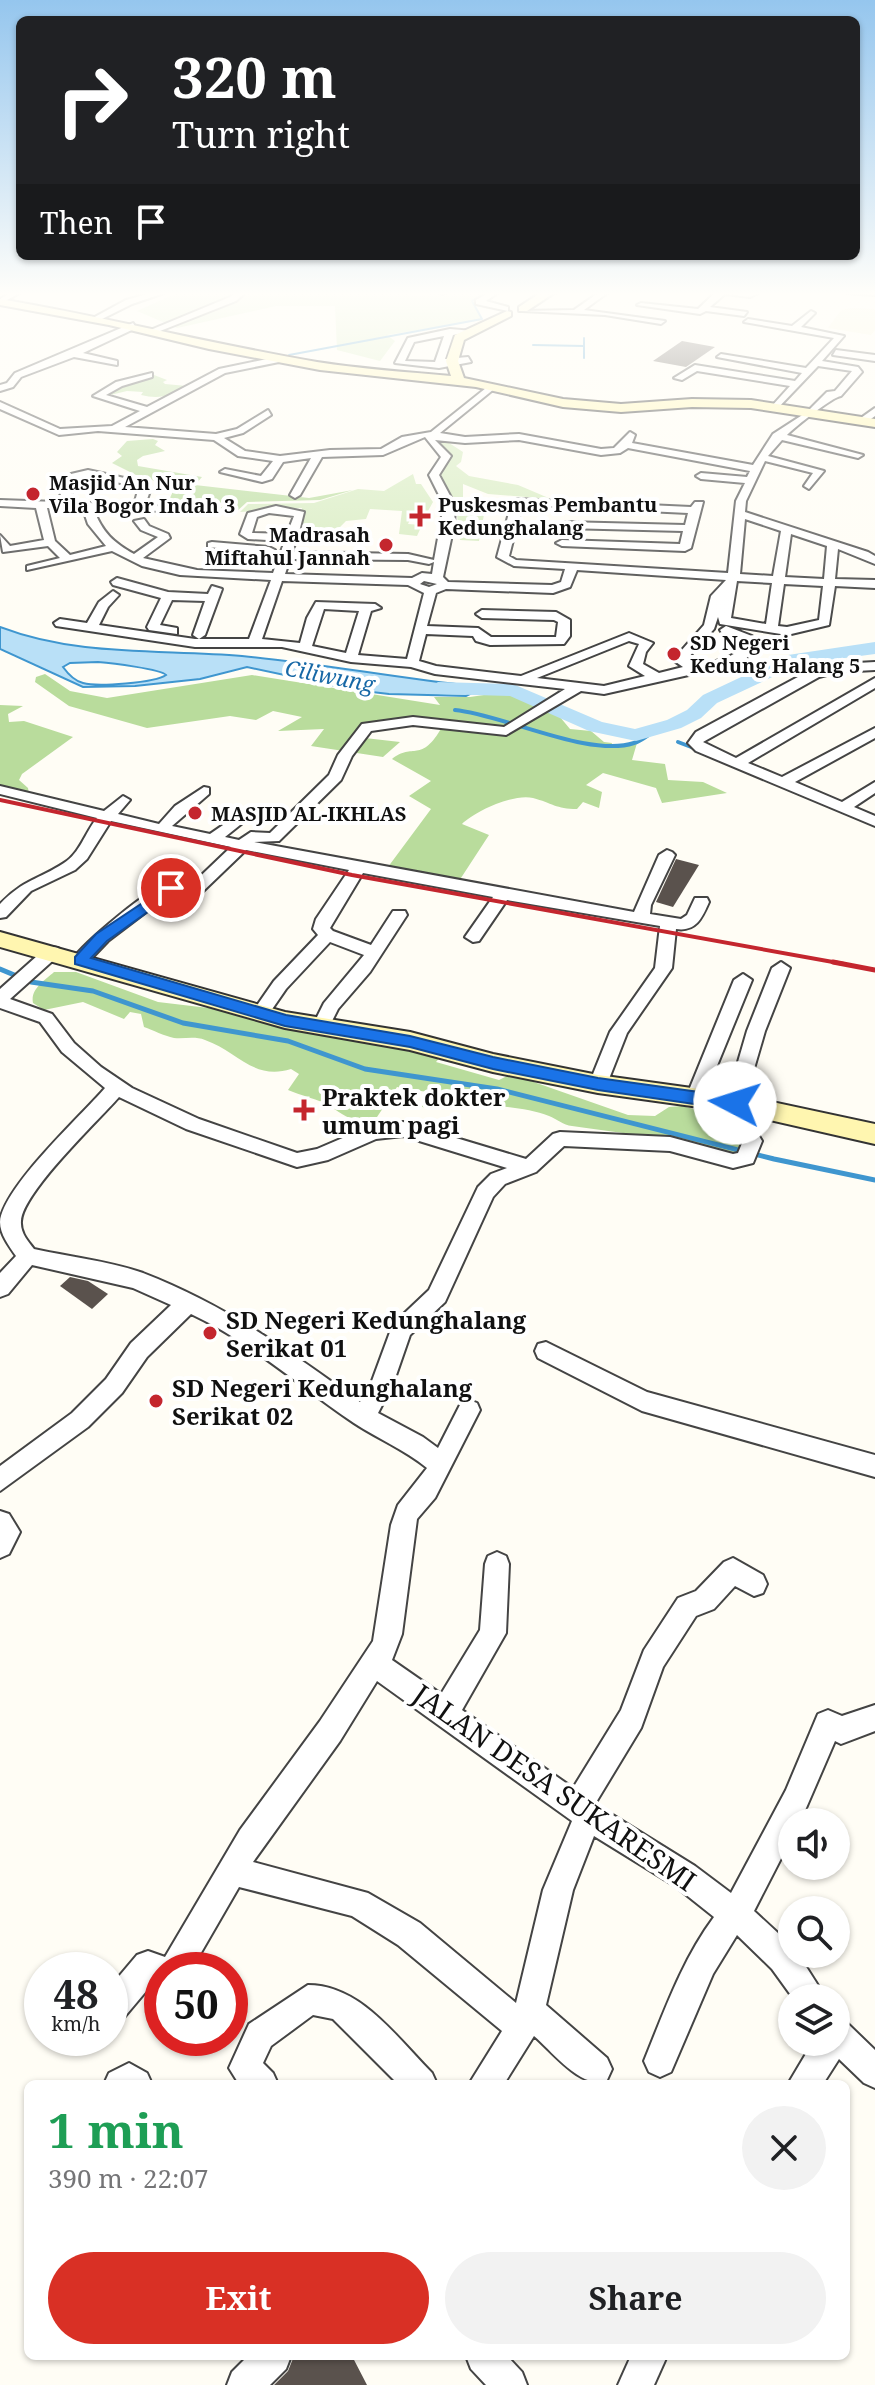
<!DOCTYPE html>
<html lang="en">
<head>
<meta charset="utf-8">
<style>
	:root { --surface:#fff; --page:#f2f2f2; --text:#202124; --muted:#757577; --accent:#d93025 }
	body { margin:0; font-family:"Noto Serif",serif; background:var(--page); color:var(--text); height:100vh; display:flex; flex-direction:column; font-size:30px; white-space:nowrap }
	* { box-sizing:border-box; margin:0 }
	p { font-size:26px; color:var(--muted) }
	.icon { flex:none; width:44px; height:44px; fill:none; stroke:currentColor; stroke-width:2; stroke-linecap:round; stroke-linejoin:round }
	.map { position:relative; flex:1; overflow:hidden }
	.sheet { position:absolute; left:24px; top:2080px; width:826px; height:280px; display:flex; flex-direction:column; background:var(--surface); border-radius:12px; box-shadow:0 2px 6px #0004 }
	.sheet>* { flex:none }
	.hud { position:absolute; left:16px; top:16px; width:844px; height:244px; border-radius:12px; box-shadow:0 2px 6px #0004; background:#202124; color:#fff; overflow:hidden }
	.fabs { position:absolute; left:778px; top:1808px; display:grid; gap:16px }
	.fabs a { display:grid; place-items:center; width:72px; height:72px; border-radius:50%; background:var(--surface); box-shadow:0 2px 6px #0004; font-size:40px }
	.speed { position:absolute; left:24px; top:1952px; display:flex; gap:16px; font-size:40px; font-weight:700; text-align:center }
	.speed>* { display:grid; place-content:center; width:104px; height:104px; border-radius:50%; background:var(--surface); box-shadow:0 2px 6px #0004; line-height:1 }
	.speed small { font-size:20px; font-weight:400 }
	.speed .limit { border:12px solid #d22; background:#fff; color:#111 }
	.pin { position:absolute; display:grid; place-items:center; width:68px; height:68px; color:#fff; margin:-34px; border:4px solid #fff; border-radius:50%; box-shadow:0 2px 8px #0007 }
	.me { position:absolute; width:88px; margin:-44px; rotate:275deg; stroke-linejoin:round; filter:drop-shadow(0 0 6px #0008) }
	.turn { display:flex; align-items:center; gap:28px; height:168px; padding:0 24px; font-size:36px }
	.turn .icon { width:104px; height:104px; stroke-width:2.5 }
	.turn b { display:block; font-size:56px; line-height:68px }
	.then { display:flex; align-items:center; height:76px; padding:0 24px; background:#0003; gap:16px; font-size:30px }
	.round { display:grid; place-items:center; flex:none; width:84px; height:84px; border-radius:42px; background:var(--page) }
	.head { display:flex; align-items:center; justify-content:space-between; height:136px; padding:0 24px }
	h1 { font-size:48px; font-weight:700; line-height:60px; color:#1e9e55 }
	.primary-button { display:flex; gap:16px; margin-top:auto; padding:16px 24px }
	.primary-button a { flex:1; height:92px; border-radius:48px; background:var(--accent); color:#fff; font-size:32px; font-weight:700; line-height:92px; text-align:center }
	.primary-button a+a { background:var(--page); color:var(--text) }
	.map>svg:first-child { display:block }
	.farmland { fill:#f6f3d4 }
	.green { fill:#d5ebbd }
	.forest { fill:#b9dc9c }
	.water { fill:#b9e0f7; stroke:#3f96cf; stroke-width:2; fill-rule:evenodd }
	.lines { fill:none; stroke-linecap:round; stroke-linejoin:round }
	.stream-far2 { stroke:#3f96cf; stroke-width:2 }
	.stream-far1 { stroke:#3f96cf; stroke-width:4 }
	.stream { stroke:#3f96cf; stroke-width:5 }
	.river { fill:#b9e0f7; fill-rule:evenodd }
	.building { fill:#5a524d }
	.street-casing { stroke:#444; stroke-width:4 }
	.secondary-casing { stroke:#333; stroke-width:4 }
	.street { fill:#fff; fill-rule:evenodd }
	.secondary { fill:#fff6b0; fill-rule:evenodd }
	.rail-far1 { stroke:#c4262e; stroke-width:4 }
	.rail { stroke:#c4262e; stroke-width:5 }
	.route { fill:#1a73e8; stroke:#114b97; stroke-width:2 }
	.poi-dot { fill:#c4262e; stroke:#fff; stroke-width:3 }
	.labels { text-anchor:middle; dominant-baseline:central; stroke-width:8; stroke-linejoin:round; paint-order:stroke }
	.far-poi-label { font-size:20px; font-weight:bold; fill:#111; stroke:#fff; text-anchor:start }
	.far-water-label { font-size:22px; font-style:italic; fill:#1768a6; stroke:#fff }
	.poi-label { font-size:24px; font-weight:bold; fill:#111; stroke:#fff; text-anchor:start }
	.near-street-label { font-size:28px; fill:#111; stroke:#fff }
</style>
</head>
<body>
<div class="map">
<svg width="875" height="2385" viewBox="0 0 875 2385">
	<rect width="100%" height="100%" fill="#fffdf5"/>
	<!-- farmland -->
	<polygon class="farmland" points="852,308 875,309 875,330 871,335 828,328 841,310"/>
	<!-- green -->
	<g class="green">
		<polygon points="181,291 417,291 409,296 488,291 472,301 482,320 387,335 395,341 380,361 337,350 335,306 276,306 177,328 137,311"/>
		<polygon points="446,441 463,452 461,462 456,466 469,476 518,485 551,499 488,494 463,484 463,498 487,499 479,541 460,540 455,499 434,475 448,459 448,450 439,444"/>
		<polygon points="413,474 416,484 421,484 433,502 428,511 414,511 408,524 422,525 417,536 399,534 402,511 370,509 366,519 346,521 337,530 298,528 302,508 240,512 248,504 314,503 358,489 384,491"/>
	</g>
	<!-- forest -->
	<g class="forest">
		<path d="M154 375 167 380 163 382 165 384 187 386C170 397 158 399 141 395L143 392 127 391 102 397 106 390Z"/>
		<polygon points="153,439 158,441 155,445 165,451 143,456 137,460 138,466 202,477 195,485 309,498 353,490 320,500 247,502 236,512 212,509 231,505 229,502 195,505 190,509 166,507 174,489 171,486 136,475 112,463 122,456 117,452 127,441"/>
		<path d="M45 674 70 691 107 698 252 675 440 705 434 697H470L512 691 560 717 570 729 591 731 604 742 612 743 611 747 637 743 632 760 665 764 668 780 703 782 727 793 662 803 656 788 603 773 586 785 602 792 599 808 583 802 577 809C556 809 552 803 533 798 515 793 475 811 462 824L489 835 459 881 385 871 431 809 409 796 431 781 392 759C413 742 421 764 442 727L362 722 356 737 400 742 383 757 311 746 324 729 278 731 302 717 273 711 256 720 230 716 147 728 69 706 35 682 36 677Z"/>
		<polygon points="0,705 23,706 8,714 9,722 24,721 73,737 22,774 19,780 28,788 29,794 0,792"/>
		<path d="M54 972H76L158 1002 217 1009 442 1055 436 1062 499 1080 511 1074 628 1115 655 1116 669 1107 682 1106 737 1120 732 1134 744 1142 741 1152C717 1158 698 1147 675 1142 641 1134 605 1131 572 1126 563 1125 557 1119 549 1116 533 1110 512 1107 495 1106 469 1103 446 1111 422 1107L427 1092 397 1087 377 1117C353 1123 349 1119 330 1106 319 1099 301 1096 288 1090L299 1074 291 1069C254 1081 237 1051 205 1040 195 1036 185 1039 174 1038 164 1036 153 1030 144 1027L141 1014 130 1012 124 1019 83 1002 44 1010 33 1003C30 989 45 980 54 972Z"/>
	</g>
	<!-- water -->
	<path class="water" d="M0 627C78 657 160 649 242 656 319 663 395 678 473 686L478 690 466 696 389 694 355 690 247 667 200 679 135 686 83 687 0 649ZM98 662C110 663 161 669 166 675 155 683 97 687 83 683 75 681 68 674 63 667L70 663Z"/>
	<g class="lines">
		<!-- stream-far2 -->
		<g class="stream-far2">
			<polyline points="584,338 584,358"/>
			<polyline points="533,345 584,346"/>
			<polyline points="289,355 482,319 472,301 488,291"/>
		</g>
		<!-- stream-far1 -->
		<g class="stream-far1">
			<path d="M455 710C505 715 589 758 634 743 642 741 649 734 656 730"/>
			<polyline points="678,742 699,750"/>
		</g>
		<!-- stream -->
		<polyline class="stream" points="0,969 31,982 93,991 183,1023 288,1041 365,1069 497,1089 774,1159 875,1180"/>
		<!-- river -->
		<polygon class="river" points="875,642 875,654 800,664 717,703 701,718 681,728 636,741 589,731 510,696 438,694 428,688 438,682 513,684 602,722 635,729 667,720 687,710 703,695 788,655"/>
	</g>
	<!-- building -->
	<g class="building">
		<polygon points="682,341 715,347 686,367 653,361"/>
		<polygon points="676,859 699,865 673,907 656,902"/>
		<polygon points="70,1277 88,1281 108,1294 92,1309 60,1286"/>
		<polygon points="294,2356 352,2356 367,2385 274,2385 288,2371"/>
	</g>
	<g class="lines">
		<defs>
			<g id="street">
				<polygon points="13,291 23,291 0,304 0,299"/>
				<polygon points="158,291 170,291 132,304 98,321 91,319 126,300"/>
				<polygon points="238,291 247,291 236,301 155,333 148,331 230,297"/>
				<polygon points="439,291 447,291 442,294"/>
				<polygon points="491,291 500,291 486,301 508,307 508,311 476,304 476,300"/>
				<polygon points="601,291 610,291 584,310 665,321 661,324 605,315 522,311 574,310"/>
				<polygon points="717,291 762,291 750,297 725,294 710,307 747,312 744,316 706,311 700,314 637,305 641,303 698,309"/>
				<polygon points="842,291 875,291 875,295 846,293"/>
				<path d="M811 311 815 313 801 327 844 336 822 361 858 367 862 372 841 396C832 397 795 427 787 435L863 455 858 458 782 440 768 456 824 471 809 489 804 486 813 473 765 461 746 501 745 512 868 552 875 556V564L838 549 835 579 875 580V588L835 586 829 625 787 635 720 624 718 617 714 629 687 659C704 667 729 660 742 648L740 638 722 633 720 630 726 626 752 636 755 649 742 663 604 694 581 691 506 735 413 725 371 731 352 756 341 780 279 841 254 842 634 912 659 855 667 850 672 852 675 855 651 905 650 914 681 919 687 915 695 898H707L709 902C702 918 696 932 676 929L672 968 627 1033 605 1089H591L589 1084 610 1032 655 968 660 926 507 900 479 941 473 942 465 937 493 897 363 873 330 928 333 931 371 945 393 911H405L407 915 370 972 338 1009 328 1029 322 1031 313 1025 324 1003 364 955 330 942 286 989 266 1018 260 1020 251 1014 274 981 318 935 313 929 316 919 349 870 246 850 197 897 170 894 108 941 86 964 80 965 72 960C83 944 151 885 170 883 175 883 183 886 188 888L231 847 111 821 87 859 75 870 31 891 6 917 0 918V904C24 879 38 880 64 863 80 853 85 833 97 818L0 794V786L104 811 123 796 130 800 118 814 159 824 175 806 204 787 209 788V794L172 826 210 834 242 812 250 817 225 837 239 840 251 832 270 833 329 775 338 755 362 724 413 717 504 727 565 689 435 674 411 667 351 662 282 647H195L56 626 54 623 60 619 87 623 99 602 113 591 119 595 108 607 99 625 195 639H249L271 580 180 575 142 566 112 551 27 570V566L60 558 48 546 3 552 0 535 10 546 44 540 36 508 0 506V500L57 502 71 474 88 470 147 483 151 488 145 505 168 507V511L94 510C102 532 114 543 134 554L158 537 141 530 134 521 144 519 149 526 168 534 170 538 143 558 197 570 273 573 285 541 248 539 240 534 248 513 276 506 304 512 299 532H338L344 535 338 538H297L292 552 408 554 434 560 444 505 429 475 441 457 425 437 383 455 322 457 300 495 295 498 290 495 311 458 283 462 272 479 262 482 220 472 225 469 261 476 273 461 238 456 214 440 98 431 59 435 0 409V402L60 429 112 426 140 411 93 396 116 382 152 373V377L122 386 106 395 147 407 219 369 281 356 284 361 225 373 125 427 216 434 237 429 268 410 271 415 243 433 224 438 245 451 280 456 330 450 381 449 402 437 431 432 491 384 494 389 440 433 465 437 519 434 601 449 614 448 630 432 635 435 632 443 753 465 773 434 807 412 827 392 835 391 852 371 818 366 776 410 771 407 790 386 697 371 682 380 674 378 695 365 795 381 802 373 717 357 721 354 806 368 834 338 744 322 748 319 792 326ZM435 440 465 443 519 440 601 455 620 453 628 448 750 471 747 477 701 473 696 476 701 479 745 483 736 501 728 573 516 560 509 556 522 505 688 513 685 525 564 522 558 525 564 528 683 531 680 544 562 540 556 543 562 546 685 551 691 548 703 502H695L691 507 517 499 512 502 497 557 514 566 565 569 561 582 552 585 448 582 443 577 454 525 455 505 439 475 451 456ZM88 476 139 487 134 505 67 502 79 478ZM47 508 83 509 88 524 106 546 70 555 55 541ZM269 513 294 516 287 534 252 533 257 517ZM745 519 781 531 773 576 740 574ZM791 534 827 546 824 579 785 577ZM290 559 408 560 429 564 434 562 432 574 422 573 412 578 285 574ZM577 570 726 580 711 596 704 625 673 660 683 667 659 673 643 664 646 652 653 643 629 633 521 676 436 666 419 661 426 634 473 636 476 641 490 645 564 644 570 636V620L556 612 482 610 476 614 482 618 554 620 558 622 556 637H491L478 628 427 626 436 593 446 589 553 593 570 587ZM282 581 408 585 424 593 407 659 358 655 371 611 381 608 375 604 316 602 307 618 300 643 262 639ZM424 581 437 584 429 587 420 584ZM737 581 772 583 766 624 731 618ZM784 584 823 586 819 620 787 627 778 626ZM324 609 359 611 346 653 312 646ZM629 641 639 644 629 666 645 676 604 686 537 678Z"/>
				<polygon points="133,323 136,328 83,353 117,361 117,365 74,357 21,377 13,387 0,391 0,385 7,383 15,373"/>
				<path d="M450 329 473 331 453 335 445 359 468 357 471 362 439 368 395 363 408 338ZM444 336 435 362 405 361 414 342Z"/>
				<polygon points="836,350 875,355 875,361 833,355"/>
				<polygon points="875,408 875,416 864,424 858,424 858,420"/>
				<polygon points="212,542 269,547 275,550 269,553 208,547 208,543"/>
				<polygon points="117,578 168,592 208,594 212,586 222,589 205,635 199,639 193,635 205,601 172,600 160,625 177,628 177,634 149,630 147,627 161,598 113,585 111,582"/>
				<polygon points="875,662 875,670 838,672 819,677 703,742 736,758 875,678 875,688 748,763 782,777 875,728 875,738 795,782 842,802 875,782 875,793 854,807 875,816 875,826 696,751 688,743 696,732 809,671 838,664"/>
				<path d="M52 947 58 948 60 952 58 956 10 999 52 1014 74 1043 101 1067 132 1088 199 1119 297 1153 317 1149 373 1125 403 1122 526 1159 553 1134 560 1132 670 1137 733 1154 738 1153 745 1136H759L762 1141 753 1163 733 1168 670 1151 564 1146 536 1172 505 1184 493 1197 445 1302 410 1335 393 1384 378 1413 423 1437 438 1448 461 1403 469 1400 477 1403 480 1410 435 1498 417 1519 402 1634 392 1660 441 1694 480 1630 485 1564 488 1556 497 1552 506 1556 509 1564 506 1633 462 1710 573 1788 621 1710 644 1650 678 1598 696 1591 724 1562 733 1558 763 1575 767 1584 763 1593 754 1596 735 1586 714 1609 696 1616 663 1667 641 1728 595 1804 695 1866 731 1893 786 1790 818 1714 828 1710 842 1716 875 1705V1731L841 1744 835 1741 800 1822H792V1837L754 1911 792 1946V1954H798L826 1998H793L772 1969 737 1935 713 1974 671 2072 660 2077 649 2072 644 2061C664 2012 682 1960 714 1917L675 1886 594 1836 573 1890 546 2005 607 2058 612 2069 607 2080C582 2091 553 2052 534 2036L504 2084H469L502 2031 398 1945 352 1916 239 1887 191 1970H162V1986L153 1983 121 2021 110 2025V1987L137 1955 148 1951 165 1957 240 1830 320 1721 373 1641 391 1525 398 1505 427 1468C404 1449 378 1439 354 1423 299 1386 251 1342 191 1314L147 1357 122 1393 88 1427 0 1491V1466L72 1413 106 1379 131 1343 171 1305 133 1288 32 1265 8 1294 0 1297V1273L16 1256C9 1246 0 1234 0 1222 3 1187 81 1116 105 1088L62 1052 40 1022 0 1008V989L46 948ZM119 1097 186 1129 297 1167 328 1160 376 1139 403 1136 507 1168 491 1174 478 1187 429 1290 393 1324 372 1381 360 1402C291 1352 224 1304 143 1273 109 1261 70 1257 34 1249 28 1241 20 1233 21 1221 23 1192 97 1122 119 1097ZM377 1681 572 1821 543 1890 516 2003 420 1923 368 1893 253 1862 340 1741Z"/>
				<polygon points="781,962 790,968 765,1031 744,1103 742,1108 728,1108 726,1103 747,1031 772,968"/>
				<polygon points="743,974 752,980 703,1100 701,1105 687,1105 685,1100 734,980"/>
				<polygon points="546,1342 647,1392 875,1455 875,1477 642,1411 538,1358 535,1351 538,1344"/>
				<polygon points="0,1511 9,1514 20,1532 9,1554 0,1558"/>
				<path d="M308 1985C361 1985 397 2038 432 2073L437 2084H398L333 2019 313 2015 271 2046 263 2063 273 2073 278 2084H239L229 2068 249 2024Z"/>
				<polygon points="836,2018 847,2023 875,2050 875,2088 864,2083 839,2059 823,2084 788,2084 813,2042 836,2042"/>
				<polygon points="129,2063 147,2073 152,2084 104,2084 109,2073"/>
				<polygon points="248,2356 291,2356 286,2369 270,2385 227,2385 232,2372"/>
				<polygon points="466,2356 507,2356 522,2372 527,2385 486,2385 471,2369"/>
				<polygon points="631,2356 667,2356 654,2385 618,2385"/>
			</g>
			<g id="secondary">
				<polygon points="543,291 557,291 527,311 519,311 519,307"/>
				<path d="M0 299C106 317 211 344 317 362 361 369 407 372 451 376L446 361 455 335 507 311 511 312V316L464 340 458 361 464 378 563 399 621 404 692 399 751 400 875 419V427L751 408 692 407 621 412 563 407 476 387 320 370 209 349 109 325 0 305Z"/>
				<polygon points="0,932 285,1012 410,1032 493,1054 598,1075 735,1094 875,1124 875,1144 735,1112 598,1093 493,1072 410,1050 285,1028 0,947"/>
			</g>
		</defs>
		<!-- street casing -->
		<use href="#street" class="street-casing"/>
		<!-- secondary casing -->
		<use href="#secondary" class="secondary-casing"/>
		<!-- street -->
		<use href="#street" class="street"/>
		<!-- secondary -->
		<use href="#secondary" class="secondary"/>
		<!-- rail-far1 -->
		<polyline class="rail-far1" points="0,800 352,875 844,964"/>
		<!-- rail -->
		<polyline class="rail" points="833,962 875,970"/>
	</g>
	<!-- sky -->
	<linearGradient id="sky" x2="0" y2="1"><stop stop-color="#95c6ee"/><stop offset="0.47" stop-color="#fffefa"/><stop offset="1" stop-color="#fffefa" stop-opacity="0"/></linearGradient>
	<rect width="875" height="625" fill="url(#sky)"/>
	<!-- route -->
	<polygon class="route" points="171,884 179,888 177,891 107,941 91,958 286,1015 410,1036 493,1057 598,1078 735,1097 743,1103 735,1110 598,1090 493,1069 410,1047 285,1026 75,964 75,957 96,934"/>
	<!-- markers -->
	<g class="poi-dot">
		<circle cx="33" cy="494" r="8"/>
		<path d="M416 504h8v8h8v8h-8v8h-8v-8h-8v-8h8z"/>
		<circle cx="386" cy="545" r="8"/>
		<circle cx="674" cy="654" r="8"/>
		<circle cx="195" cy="813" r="8"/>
		<path d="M300 1098h8v8h8v8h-8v8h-8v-8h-8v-8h8z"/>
		<circle cx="210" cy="1333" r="8"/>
		<circle cx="156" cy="1401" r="8"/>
	</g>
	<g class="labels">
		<!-- far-poi labels -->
		<g class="far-poi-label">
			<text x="49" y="482">Masjid An Nur<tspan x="49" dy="23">Vila Bogor Indah 3</tspan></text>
			<text x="438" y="504">Puskesmas Pembantu<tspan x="438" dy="23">Kedunghalang</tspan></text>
			<text x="370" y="534" text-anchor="end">Madrasah<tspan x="370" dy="23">Miftahul Jannah</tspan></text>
			<text x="690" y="642">SD Negeri<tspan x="690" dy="23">Kedung Halang 5</tspan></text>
			<text x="211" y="813">MASJID AL-IKHLAS</text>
		</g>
		<!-- far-water labels -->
		<g class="far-water-label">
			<text transform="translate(330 675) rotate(11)">Ciliwung</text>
		</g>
		<!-- poi labels -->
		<g class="poi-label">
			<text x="322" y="1096">Praktek dokter<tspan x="322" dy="28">umum pagi</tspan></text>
			<text x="226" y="1319">SD Negeri Kedunghalang<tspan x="226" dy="28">Serikat 01</tspan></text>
			<text x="172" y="1387">SD Negeri Kedunghalang<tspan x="172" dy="28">Serikat 02</tspan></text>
		</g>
		<!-- near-street labels -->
		<g class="near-street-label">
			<text transform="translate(555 1787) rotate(35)">JALAN DESA SUKARESMI</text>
		</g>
	</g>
</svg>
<div class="fabs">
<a><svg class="icon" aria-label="sound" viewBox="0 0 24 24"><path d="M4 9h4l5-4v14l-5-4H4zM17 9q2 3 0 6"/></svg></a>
<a><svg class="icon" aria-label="search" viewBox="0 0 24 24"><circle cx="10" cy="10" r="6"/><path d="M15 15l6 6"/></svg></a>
<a><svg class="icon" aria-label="layers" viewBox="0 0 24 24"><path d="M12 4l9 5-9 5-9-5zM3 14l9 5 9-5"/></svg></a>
</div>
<div class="speed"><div>48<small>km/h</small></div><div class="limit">50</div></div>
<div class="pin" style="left:171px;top:888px;background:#d93025"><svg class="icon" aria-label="arrive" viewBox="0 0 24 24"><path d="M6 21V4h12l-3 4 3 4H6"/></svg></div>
<svg class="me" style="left:735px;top:1103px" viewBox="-20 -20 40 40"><circle r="19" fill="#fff"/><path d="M0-13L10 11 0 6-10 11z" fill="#1a73e8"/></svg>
<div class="hud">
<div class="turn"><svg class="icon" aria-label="right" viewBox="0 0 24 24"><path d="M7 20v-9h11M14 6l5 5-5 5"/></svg><div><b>320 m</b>Turn right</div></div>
<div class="then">Then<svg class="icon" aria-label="arrive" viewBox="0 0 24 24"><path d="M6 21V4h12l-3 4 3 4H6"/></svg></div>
</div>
<section class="sheet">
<div class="head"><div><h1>1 min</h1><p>390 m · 22:07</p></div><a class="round"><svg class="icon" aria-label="close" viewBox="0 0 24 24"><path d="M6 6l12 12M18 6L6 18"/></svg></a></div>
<div class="primary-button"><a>Exit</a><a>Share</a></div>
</section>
</div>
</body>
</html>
